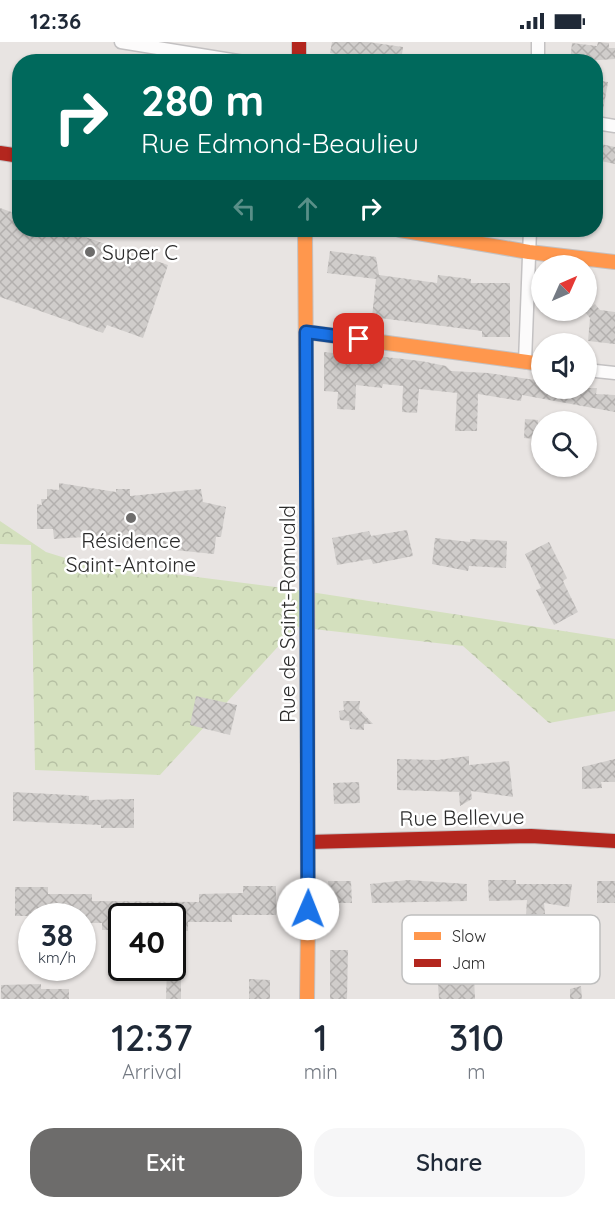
<!DOCTYPE html>
<html lang="en">
<head>
<meta charset="utf-8">
<style>
	:root { --surface:#fff; --page:#f6f6f7; --text:#1f2937; --muted:#747a83; --accent:#6d6c6b }
	body { margin:0; font-family:Quicksand,sans-serif; background:var(--page); color:var(--text); height:100vh; display:flex; flex-direction:column; font-size:22px; white-space:nowrap }
	* { box-sizing:border-box; margin:0 }
	p { font-size:20px; color:var(--muted) }
	.icon { flex:none; width:33px; height:33px; fill:none; stroke:currentColor; stroke-width:2; stroke-linecap:round; stroke-linejoin:round }
	.map { position:relative; height:957px; overflow:hidden }
	.drawer { display:flex; flex-direction:column; background:var(--surface); flex:1 }
	.drawer>* { flex:none }
	.hud { position:absolute; left:12px; top:12px; width:591px; height:183px; border-radius:24px; box-shadow:0 2px 4px #0004; background:#00695c; color:#fff; overflow:hidden }
	.needle { width:39px; rotate:45deg }
	.fabs { position:absolute; left:531px; top:213px; display:grid; gap:12px }
	.fabs a { display:grid; place-items:center; width:66px; height:66px; border-radius:50%; background:var(--surface); box-shadow:0 2px 4px #0004; font-size:30px }
	.speed { position:absolute; left:18px; top:861px; display:flex; gap:12px; font-size:30px; font-weight:700; text-align:center }
	.speed>* { display:grid; place-content:center; width:78px; height:78px; border-radius:50%; background:var(--surface); box-shadow:0 2px 4px #0004; line-height:1 }
	.speed small { font-size:15px; font-weight:400 }
	.speed .limit { border:3px solid #111; border-radius:9px; background:#fff; color:#111 }
	.pin { position:absolute; display:grid; place-items:center; width:51px; height:51px; color:#fff; margin:-26px; border-radius:12px; box-shadow:0 3px 9px #0006 }
	.me { position:absolute; width:66px; margin:-33px; rotate:1deg; stroke-linejoin:round; filter:drop-shadow(0 0 4px #0008) }
	.turn { display:flex; align-items:center; gap:21px; height:126px; padding:0 30px; font-size:27px }
	.turn .icon { width:78px; height:78px; stroke-width:2.5 }
	.turn b { display:block; font-size:42px; line-height:51px }
	.lanes { display:flex; align-items:center; height:57px; padding:0 30px; background:#0003; justify-content:center; gap:30px; direction:ltr }
	.lanes .off { opacity:.35 }
	.eta { display:flex; justify-content:space-evenly; align-items:center; height:102px; text-align:center }
	.eta b { font-size:36px; font-weight:600; line-height:42px }
	.cta { display:flex; gap:12px; margin-top:auto; padding:12px 30px }
	.cta a { flex:1; height:69px; border-radius:24px; background:var(--accent); color:#fff; font-size:24px; font-weight:600; line-height:69px; text-align:center }
	.cta a+a { background:var(--page); color:var(--text) }
	.status { display:flex; justify-content:space-between; align-items:center; height:42px; padding:0 30px; background:var(--surface); direction:ltr }
	.status svg { height:16px; fill:currentColor }
	.map>svg:first-child { display:block }
	.forest { fill:url(#forest-crowns) }
	.building { fill:url(#building-cross-hatch) }
	.lines { fill:none; stroke-linecap:round; stroke-linejoin:round }
	.street-casing { stroke:#c3c1c2; stroke-width:15 }
	.slow-casing { stroke:#c3c1c2; stroke-width:16 }
	.jam-casing { stroke:#c3c1c2; stroke-width:16 }
	.street { stroke:#fcfbfb; stroke-width:12 }
	.slow { stroke:#ff974d; stroke-width:14 }
	.jam { stroke:#b3261e; stroke-width:14 }
	.route-casing { stroke:#114b97; stroke-width:15 }
	.route { stroke:#1a73e8; stroke-width:10 }
	.poi-dot { fill:#6d6c6b; stroke:#fff; stroke-width:2 }
	.labels { text-anchor:middle; dominant-baseline:central; stroke-width:5; stroke-linejoin:round; paint-order:stroke }
	.poi-label { font-size:21px; fill:#2b2b2b; stroke:#fff; text-anchor:start }
	.street-label { font-size:21px; fill:#2b2b2b; stroke:#fff }
	.key { fill:#fff; stroke:#bfbfbf; stroke-width:1.5 }
	.key-label { font-size:16px; fill:#2b2b2b }
</style>
</head>
<body>
<div class="status"><b>12:36</b><svg viewBox="0 0 49 12"><path d="M0 12V9h3v3zM5 12V6h3v6zM10 12V3h3v9zM15 12V0h3v12zM26 1h20v11H26zM47 4h2v5h-2z"/></svg></div>
<div class="map">
<svg width="615" height="957" viewBox="0 0 615 957">
	<defs>
		<pattern id="forest-crowns" width="20" height="18" patternUnits="userSpaceOnUse" patternTransform="scale(1.5)"><rect width="20" height="18" fill="#d4e0be"/><path d="M2 6a3 3 0 1 1 6 0M12 15a3 3 0 1 1 6 0" fill="none" stroke="#b6c0a3"/></pattern>
		<pattern id="building-cross-hatch" width="8" height="8" patternUnits="userSpaceOnUse" patternTransform="scale(1.5)"><rect width="8" height="8" fill="#d0cdcb"/><path d="M0 0l8 8M0 8l8-8" fill="none" stroke="#b3b0ae"/></pattern>
	</defs>
	<rect width="100%" height="100%" fill="#e8e4e2"/>
	<!-- forest -->
	<polygon class="forest" points="0,479 46,510 78,520 291,547 615,597 615,669 549,681 463,604 296,585 160,733 35,728 31,503 0,502"/>
	<!-- building -->
	<g class="building">
		<polygon points="332,0 368,0 403,5 401,20 351,18 351,15 330,11"/>
		<polygon points="598,0 609,1 609,6 615,6 615,17 570,20 572,1 597,4"/>
		<polygon points="596,38 608,40 602,74 596,73"/>
		<polygon points="596,101 615,105 615,122 596,118"/>
		<polygon points="0,166 20,173 20,188 64,188 168,223 143,296 107,283 103,291 0,255"/>
		<polygon points="330,209 376,215 379,233 437,241 438,233 471,237 471,241 510,241 510,295 482,295 482,289 372,275 376,237 327,231"/>
		<polygon points="595,262 600,268 615,270 615,302 588,299 590,276 585,270"/>
		<polygon points="333,308 346,308 346,315 366,318 367,313 421,319 446,324 451,329 488,331 542,339 542,346 597,346 596,352 615,353 615,370 522,353 521,359 478,352 477,389 455,389 457,351 419,347 417,371 402,370 403,344 383,342 382,346 356,343 355,368 337,367 338,350 324,349 324,310 333,311"/>
		<polygon points="525,377 538,378 537,397 524,396"/>
		<polygon points="59,441 116,450 116,447 130,447 130,454 201,447 203,460 226,465 221,495 216,495 214,512 114,502 113,493 54,497 53,487 37,487 37,462 42,463 41,457 47,457 47,447 59,448"/>
		<polygon points="407,488 413,514 373,522 371,517 337,523 332,496 369,489 371,494"/>
		<polygon points="435,496 470,500 470,497 507,499 506,526 469,524 468,529 432,522"/>
		<polygon points="549,500 567,536 563,539 578,570 554,583 536,548 541,546 525,512"/>
		<polygon points="196,654 237,663 230,693 190,683"/>
		<polygon points="343,659 360,659 359,667 373,682 364,682 364,688 350,687 349,679 340,678 339,669 344,668"/>
		<polygon points="469,714 469,723 509,719 513,755 471,749 472,757 460,764 459,750 397,748 397,717 437,718"/>
		<polygon points="615,717 615,740 601,740 602,746 582,747 582,725"/>
		<polygon points="359,740 360,761 334,762 333,741"/>
		<polygon points="13,750 89,754 89,758 134,757 134,786 101,786 101,783 13,779"/>
		<polygon points="408,838 467,842 467,859 372,861 370,842"/>
		<polygon points="488,838 516,838 516,842 572,842 569,865 544,861 545,872 526,873 527,858 489,859"/>
		<polygon points="328,839 351,839 352,861 331,861"/>
		<rect x="597" y="839" width="18" height="22"/>
		<polygon points="243,844 276,844 276,873 232,873 232,880 188,880 188,889 172,889 172,874 122,874 122,888 102,888 102,881 82,881 82,874 15,874 15,845 48,845 48,852 92,852 92,859 199,860 199,852 243,851"/>
		<polygon points="330,908 348,908 347,957 330,957"/>
		<polygon points="167,926 181,926 181,957 166,957"/>
		<polygon points="437,928 448,928 449,937 474,935 475,957 439,957"/>
		<polygon points="249,937 270,938 270,957 249,957"/>
		<polygon points="41,942 41,947 69,947 69,957 1,957 1,943"/>
		<polygon points="581,944 582,957 570,957 570,947"/>
	</g>
	<g class="lines">
		<defs>
			<g id="street">
				<polyline points="121,0 244,20"/>
				<polyline points="538,20 538,0"/>
				<polyline points="596,81 615,84"/>
				<polyline points="525,320 530,188"/>
				<polyline points="586,328 615,331"/>
			</g>
			<g id="slow">
				<polyline points="305,188 307,476"/>
				<polyline points="400,188 529,210 615,220"/>
				<polyline points="306,290 542,322"/>
				<polyline points="307,957 308,878"/>
			</g>
			<g id="jam">
				<polyline points="299,0 299,20"/>
				<polyline points="0,111 20,114"/>
				<polyline points="307,476 308,878"/>
				<polyline points="309,800 531,794 615,799"/>
			</g>
		</defs>
		<!-- street casing -->
		<use href="#street" class="street-casing"/>
		<!-- slow casing -->
		<use href="#slow" class="slow-casing"/>
		<!-- jam casing -->
		<use href="#jam" class="jam-casing"/>
		<!-- street -->
		<use href="#street" class="street"/>
		<!-- slow -->
		<use href="#slow" class="slow"/>
		<!-- jam -->
		<use href="#jam" class="jam"/>
	</g>
	<g class="lines">
		<defs>
			<polyline id="route" points="308,867 306,290 359,297"/>
		</defs>
		<!-- route casing -->
		<use href="#route" class="route-casing"/>
		<!-- route -->
		<use href="#route" class="route"/>
	</g>
	<!-- markers -->
	<g class="poi-dot">
		<circle cx="90" cy="210" r="6"/>
		<circle cx="131" cy="476" r="6"/>
	</g>
	<g class="labels">
		<!-- poi labels -->
		<g class="poi-label">
			<text x="102" y="210">Super C</text>
			<text x="131" y="498" text-anchor="middle">Résidence<tspan x="131" dy="24">Saint-Antoine</tspan></text>
		</g>
		<!-- street labels -->
		<g class="street-label">
			<text transform="translate(287 572) rotate(-90)">Rue de Saint-Romuald</text>
			<text transform="translate(462 775) rotate(-1)">Rue Bellevue</text>
		</g>
	</g>
	<!-- legend -->
	<rect x="402" y="873" width="198" height="69" rx="9" class="key"/>
	<rect x="414" y="890" width="27" height="8" fill="#ff974d"/>
	<rect x="414" y="917" width="27" height="8" fill="#b3261e"/>
	<g class="key-label">
		<text x="452" y="900">Slow</text>
		<text x="452" y="927">Jam</text>
	</g>
</svg>
<div class="fabs">
<a><svg class="needle" viewBox="-14 -14 28 28"><path d="M0-13l5 13h-10z" fill="#e53935"/><path d="M0 13l5-13h-10z" fill="#747a83"/></svg></a>
<a><svg class="icon" aria-label="sound" viewBox="0 0 24 24"><path d="M4 9h4l5-4v14l-5-4H4zM17 9q2 3 0 6"/></svg></a>
<a><svg class="icon" aria-label="search" viewBox="0 0 24 24"><circle cx="10" cy="10" r="6"/><path d="M15 15l6 6"/></svg></a>
</div>
<div class="speed"><div>38<small>km/h</small></div><div class="limit">40</div></div>
<div class="pin" style="left:359px;top:297px;background:#d93025"><svg class="icon" aria-label="arrive" viewBox="0 0 24 24"><path d="M6 21V4h12l-3 4 3 4H6"/></svg></div>
<svg class="me" style="left:308px;top:867px" viewBox="-20 -20 40 40"><circle r="19" fill="#fff"/><path d="M0-13L10 11 0 6-10 11z" fill="#1a73e8"/></svg>
<div class="hud">
<div class="turn"><svg class="icon" aria-label="right" viewBox="0 0 24 24"><path d="M7 20v-9h11M14 6l5 5-5 5"/></svg><div><b>280 m</b>Rue Edmond-Beaulieu</div></div>
<div class="lanes"><svg class="icon off" aria-label="left" viewBox="0 0 24 24"><path d="M17 20v-9H6M10 6l-5 5 5 5"/></svg><svg class="icon off" aria-label="ahead" viewBox="0 0 24 24"><path d="M12 20V5M6 11l6-6 6 6"/></svg><svg class="icon" aria-label="right" viewBox="0 0 24 24"><path d="M7 20v-9h11M14 6l5 5-5 5"/></svg></div>
</div>
</div>
<section class="drawer">
<div class="eta">
<div><b>12:37</b><p>Arrival</p></div>
<div><b>1</b><p>min</p></div>
<div><b>310</b><p>m</p></div>
</div>
<div class="cta"><a>Exit</a><a>Share</a></div>
</section>
</body>
</html>
